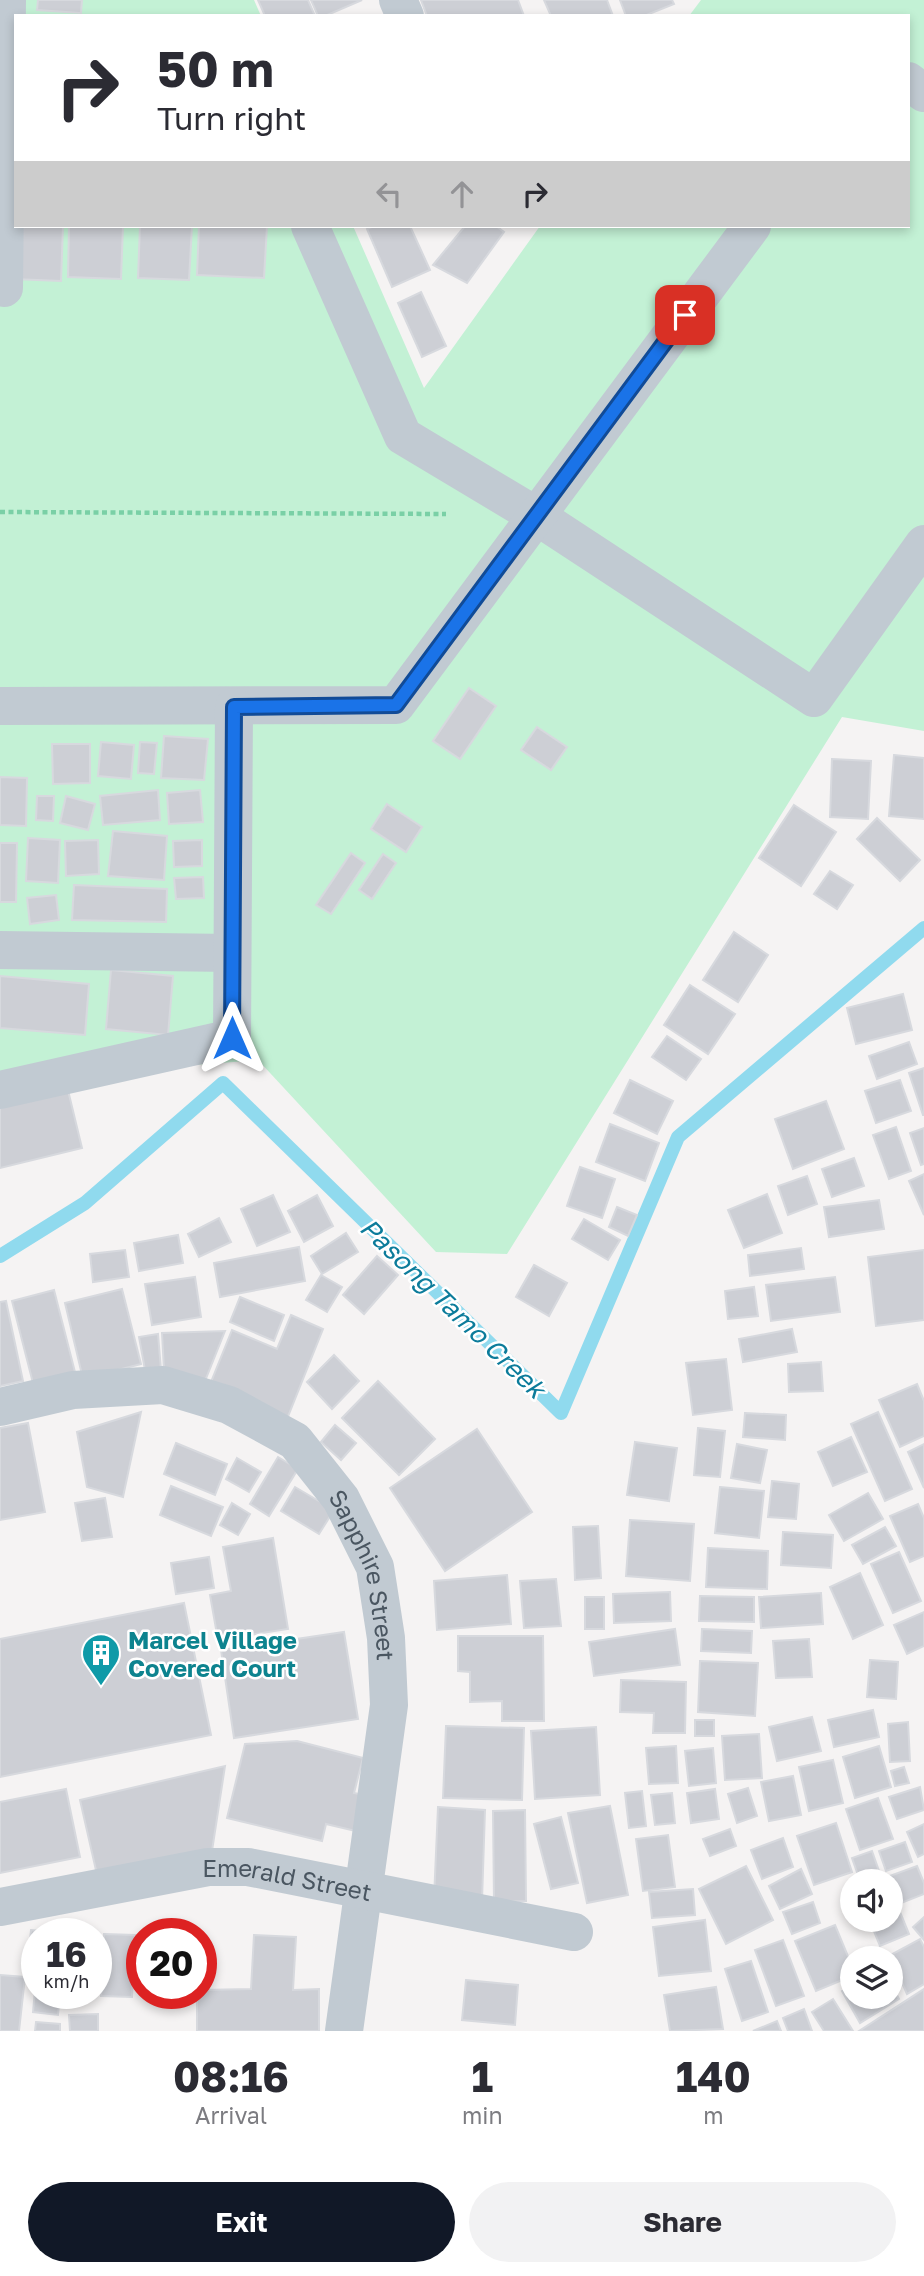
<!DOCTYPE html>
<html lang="en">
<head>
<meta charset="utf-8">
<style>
	:root { --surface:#fff; --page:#f2f2f3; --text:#2b2b33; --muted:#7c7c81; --accent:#111827 }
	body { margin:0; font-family:"Golos Text",sans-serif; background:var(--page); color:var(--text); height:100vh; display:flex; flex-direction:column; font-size:26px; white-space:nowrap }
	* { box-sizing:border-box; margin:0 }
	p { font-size:23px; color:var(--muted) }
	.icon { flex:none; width:38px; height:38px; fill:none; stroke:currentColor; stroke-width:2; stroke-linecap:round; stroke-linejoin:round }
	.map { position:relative; height:2031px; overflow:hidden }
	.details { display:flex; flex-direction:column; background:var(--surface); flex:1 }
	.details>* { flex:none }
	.banner { position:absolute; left:14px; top:14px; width:896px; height:214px; border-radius:0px; box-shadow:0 4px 10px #0003; background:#fff; color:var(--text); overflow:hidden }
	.controls { position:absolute; left:840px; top:1869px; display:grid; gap:14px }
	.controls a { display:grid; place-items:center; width:63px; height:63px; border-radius:50%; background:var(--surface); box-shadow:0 4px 10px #0003; font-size:35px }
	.speed { position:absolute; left:21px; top:1918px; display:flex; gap:14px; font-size:35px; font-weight:700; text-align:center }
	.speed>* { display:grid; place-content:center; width:91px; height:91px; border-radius:50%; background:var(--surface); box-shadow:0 4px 10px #0003; line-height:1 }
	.speed small { font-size:18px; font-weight:400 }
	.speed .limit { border:10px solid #d22; background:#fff; color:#111 }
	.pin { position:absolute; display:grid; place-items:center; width:60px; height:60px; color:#fff; margin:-30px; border-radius:14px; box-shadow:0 4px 10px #0006 }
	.me { position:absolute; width:77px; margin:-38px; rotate:0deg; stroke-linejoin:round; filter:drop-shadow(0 0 5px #0008) }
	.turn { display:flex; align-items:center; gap:24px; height:147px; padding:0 28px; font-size:32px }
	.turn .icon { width:91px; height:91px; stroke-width:2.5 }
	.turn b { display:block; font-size:49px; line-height:60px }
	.lanes { display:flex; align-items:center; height:66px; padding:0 28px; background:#0003; justify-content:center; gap:35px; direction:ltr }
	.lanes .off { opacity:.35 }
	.eta { display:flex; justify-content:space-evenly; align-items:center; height:119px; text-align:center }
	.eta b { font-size:42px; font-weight:700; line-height:49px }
	.primary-button { display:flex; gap:14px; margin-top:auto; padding:14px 28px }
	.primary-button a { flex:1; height:80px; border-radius:42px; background:var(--accent); color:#fff; font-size:28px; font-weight:700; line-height:80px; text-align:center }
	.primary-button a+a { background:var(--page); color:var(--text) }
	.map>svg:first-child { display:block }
	.green { fill:#c3f1d5 }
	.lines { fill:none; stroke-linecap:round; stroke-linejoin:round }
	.stream { stroke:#90daee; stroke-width:14 }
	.building { fill:#cdcfd5; stroke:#d7d9de; stroke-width:2 }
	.path { stroke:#7ad0a6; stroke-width:4.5; stroke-dasharray:5 3.5; stroke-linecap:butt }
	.minor { stroke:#c1cad2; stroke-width:38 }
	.route-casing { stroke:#114b97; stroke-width:18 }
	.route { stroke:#1a73e8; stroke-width:12 }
	.labels { text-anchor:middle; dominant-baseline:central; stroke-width:5; stroke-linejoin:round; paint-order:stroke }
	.street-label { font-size:24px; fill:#4a5661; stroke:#fff }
	.culture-label { font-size:24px; font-weight:bold; fill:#0d838f; stroke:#fff; text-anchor:start }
	.water-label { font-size:26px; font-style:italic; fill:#0c7c9b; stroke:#fff }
</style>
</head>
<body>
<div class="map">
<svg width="924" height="2031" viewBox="0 0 924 2031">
	<rect width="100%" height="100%" fill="#f5f3f3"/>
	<!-- green -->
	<polygon class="green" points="0,0 254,0 261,16 16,16 16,226 353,226 424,388 540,226 908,226 908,16 689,16 701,0 924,0 924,731 842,717 507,1254 436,1252 258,1060 103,1072 0,1094"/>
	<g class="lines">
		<!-- stream -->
		<polyline class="stream" points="0,1256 85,1203 223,1083 561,1413 678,1137 924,928"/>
	</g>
	<!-- building -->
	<g class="building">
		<polygon points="38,0 82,0 81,13 37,10"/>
		<polygon points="258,0 308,0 315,16 265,16"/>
		<polygon points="311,0 362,0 325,16 318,16"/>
		<polygon points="421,0 518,0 524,16 427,16"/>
		<polygon points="544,0 607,0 613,16 551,16"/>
		<polygon points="620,0 672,0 674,4 644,16 626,16"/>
		<polygon points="16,226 63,226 61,281 13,279"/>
		<polygon points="69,226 123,226 121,279 68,277"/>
		<polygon points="140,226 192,226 189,280 138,278"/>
		<polygon points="199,226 267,226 264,278 197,275"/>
		<polygon points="374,226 410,226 430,270 392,287 367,229"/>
		<polygon points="465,226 496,226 504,232 467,283 433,265"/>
		<polygon points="421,292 446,346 422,357 398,303"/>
		<polygon points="469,688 496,706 460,759 433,741"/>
		<polygon points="537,727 567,747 551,770 521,750"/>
		<polygon points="164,736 208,739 204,780 161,778"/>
		<polygon points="101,742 134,745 131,779 98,776"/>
		<polygon points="140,742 157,743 154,774 138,773"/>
		<polygon points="52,744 90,744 90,783 53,784"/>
		<polygon points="894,755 924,758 924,819 889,816"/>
		<polygon points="832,759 871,761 868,819 830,817"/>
		<polygon points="0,777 27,778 26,826 0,825"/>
		<polygon points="158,790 160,820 103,825 100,796"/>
		<polygon points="200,790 203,822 169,824 167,793"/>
		<polygon points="37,796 54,796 53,821 36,820"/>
		<polygon points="66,796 95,804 88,830 60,823"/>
		<polygon points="387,804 422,827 406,852 371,829"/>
		<polygon points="794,805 836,832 801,886 759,858"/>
		<polygon points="877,818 920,860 900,881 857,839"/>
		<polygon points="113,831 167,836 164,880 108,876"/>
		<polygon points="28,838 60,840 58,883 26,881"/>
		<polygon points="98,840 99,874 66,876 65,841"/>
		<polygon points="202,840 202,866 174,867 173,841"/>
		<polygon points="0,843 17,843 16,902 0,902"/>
		<polygon points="351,853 365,863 331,914 316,905"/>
		<polygon points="383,854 396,863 372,899 359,890"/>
		<polygon points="830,871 853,885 837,909 814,894"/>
		<polygon points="203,877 204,898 176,899 174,878"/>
		<polygon points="74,885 167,889 166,922 72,920"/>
		<polygon points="56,895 59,920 30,924 27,898"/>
		<polygon points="734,932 768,955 738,1002 703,980"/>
		<polygon points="111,970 173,976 168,1035 106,1029"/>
		<polygon points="0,976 89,984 85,1035 0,1028"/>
		<polygon points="690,985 735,1014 708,1054 664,1025"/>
		<polygon points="903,994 912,1030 856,1044 847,1008"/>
		<polygon points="667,1036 701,1059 686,1080 652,1057"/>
		<polygon points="909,1042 917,1064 877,1079 869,1056"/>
		<polygon points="924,1068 924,1115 923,1115 909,1073"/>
		<polygon points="630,1080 673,1101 657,1134 614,1113"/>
		<polygon points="900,1080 911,1111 876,1123 865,1091"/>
		<polygon points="66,1082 82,1148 0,1168 0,1097"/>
		<polygon points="826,1101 844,1149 793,1169 775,1119"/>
		<polygon points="610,1124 659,1143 645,1181 596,1162"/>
		<polygon points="896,1127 911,1171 889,1179 873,1135"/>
		<polygon points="924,1128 924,1164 921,1165 910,1133"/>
		<polygon points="854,1158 864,1186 832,1197 822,1169"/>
		<polygon points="580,1167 615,1179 602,1218 567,1206"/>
		<polygon points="924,1174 924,1215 909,1181"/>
		<polygon points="807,1176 817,1204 788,1215 778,1186"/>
		<polygon points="767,1194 782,1233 744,1248 728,1210"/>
		<polygon points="273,1195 290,1232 257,1246 241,1209"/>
		<polygon points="317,1195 333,1226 304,1242 288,1211"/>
		<polygon points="879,1200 884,1229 829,1237 824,1207"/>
		<polygon points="617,1207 637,1215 628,1236 609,1227"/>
		<polygon points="219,1218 231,1242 199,1257 188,1234"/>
		<polygon points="584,1219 620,1240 608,1260 572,1239"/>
		<polygon points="346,1233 358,1252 322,1274 311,1256"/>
		<polygon points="178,1235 183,1263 139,1271 134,1243"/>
		<polygon points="299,1247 305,1281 220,1297 214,1263"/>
		<polygon points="801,1248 804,1269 750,1276 748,1255"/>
		<polygon points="125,1250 129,1277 93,1282 90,1254"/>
		<polygon points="924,1250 924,1320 876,1326 868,1257"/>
		<polygon points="377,1256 398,1275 364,1314 343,1295"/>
		<polygon points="534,1265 567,1283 549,1316 516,1297"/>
		<polygon points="321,1275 342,1287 327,1312 306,1300"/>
		<polygon points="195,1277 201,1317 152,1325 145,1284"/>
		<polygon points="835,1277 840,1312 771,1321 766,1285"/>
		<polygon points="754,1287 758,1316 728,1319 725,1291"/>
		<polygon points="122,1289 141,1364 83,1379 65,1303"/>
		<polygon points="54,1290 76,1376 34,1387 12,1301"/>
		<polygon points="240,1297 284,1315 274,1341 230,1322"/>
		<polygon points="6,1301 23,1381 0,1386 0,1302"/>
		<polygon points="291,1315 323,1329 287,1419 209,1387 232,1330 277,1349"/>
		<polygon points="792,1329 797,1352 743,1362 739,1339"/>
		<polygon points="225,1331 203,1386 164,1370 162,1333"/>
		<polygon points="158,1334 161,1370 145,1370 139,1337"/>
		<polygon points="334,1355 359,1381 332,1409 307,1382"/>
		<polygon points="726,1359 732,1410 693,1415 686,1363"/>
		<polygon points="821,1362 823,1391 789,1392 788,1364"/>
		<polygon points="378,1381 435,1439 399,1475 342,1418"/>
		<polygon points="917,1384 924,1401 924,1436 900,1447 879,1400"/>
		<polygon points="141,1412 123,1497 87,1487 77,1432"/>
		<polygon points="878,1412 912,1489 885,1501 851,1424"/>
		<polygon points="745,1413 786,1415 785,1440 743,1437"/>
		<polygon points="28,1423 45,1512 0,1520 0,1428"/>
		<polygon points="335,1425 356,1443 341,1460 321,1442"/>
		<polygon points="698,1428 725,1431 720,1477 694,1475"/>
		<polygon points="477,1429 532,1512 445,1571 390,1488"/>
		<polygon points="851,1437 867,1472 833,1486 818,1452"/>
		<polygon points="635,1442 677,1448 669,1501 627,1495"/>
		<polygon points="176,1443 227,1464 215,1495 164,1474"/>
		<polygon points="737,1444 767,1450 760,1483 731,1478"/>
		<polygon points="924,1444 924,1488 908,1452"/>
		<polygon points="278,1457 298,1469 269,1516 250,1504"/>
		<polygon points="237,1458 261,1472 249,1492 226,1479"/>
		<polygon points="772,1481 799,1484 796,1519 768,1517"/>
		<polygon points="171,1486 223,1507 211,1536 160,1515"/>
		<polygon points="295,1487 334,1510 319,1534 281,1511"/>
		<polygon points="720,1487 764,1491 759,1538 715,1533"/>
		<polygon points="868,1493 883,1519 844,1541 829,1515"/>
		<polygon points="105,1498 112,1537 82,1541 75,1503"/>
		<polygon points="232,1503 250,1514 238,1535 220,1525"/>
		<polygon points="918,1504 924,1518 924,1556 910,1562 890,1516"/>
		<polygon points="630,1520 694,1524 690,1581 626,1576"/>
		<polygon points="598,1526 601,1578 575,1580 573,1527"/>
		<polygon points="885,1527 896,1546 863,1564 852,1545"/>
		<polygon points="783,1532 833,1535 831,1568 781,1565"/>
		<polygon points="273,1538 288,1629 218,1640 210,1595 231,1591 223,1547"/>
		<polygon points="708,1548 768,1551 767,1589 706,1587"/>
		<polygon points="899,1552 921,1601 893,1613 871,1564"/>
		<polygon points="209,1557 214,1588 176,1594 171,1563"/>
		<polygon points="860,1573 883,1625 853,1639 830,1587"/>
		<polygon points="507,1575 511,1624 437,1630 434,1581"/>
		<polygon points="556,1579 561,1626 524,1628 520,1581"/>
		<polygon points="670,1592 671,1621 614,1623 613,1594"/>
		<polygon points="821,1593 823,1624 761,1628 759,1597"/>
		<polygon points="700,1596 754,1597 754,1622 699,1621"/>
		<rect x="585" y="1597" width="19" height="32"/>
		<polygon points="184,1603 211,1735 0,1777 0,1639"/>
		<polygon points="924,1612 924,1646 907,1654 894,1625"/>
		<polygon points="675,1629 680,1665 594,1676 589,1642"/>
		<polygon points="702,1629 752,1631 751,1653 701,1651"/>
		<polygon points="344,1632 358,1719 234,1738 221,1650"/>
		<polygon points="458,1636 543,1636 544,1721 502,1721 502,1701 470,1702 470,1672 458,1671"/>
		<polygon points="809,1639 812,1677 776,1678 773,1641"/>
		<polygon points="870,1660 898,1662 896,1699 867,1697"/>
		<polygon points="700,1661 758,1663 755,1716 698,1712"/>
		<polygon points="621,1680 686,1682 685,1733 653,1733 654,1713 620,1712"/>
		<polygon points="873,1710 879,1737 834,1747 828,1720"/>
		<polygon points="812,1717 821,1751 777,1761 769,1727"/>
		<rect x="695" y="1720" width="19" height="16"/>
		<polygon points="908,1722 910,1761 890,1762 888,1724"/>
		<polygon points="446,1726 524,1728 522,1800 443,1798"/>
		<polygon points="596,1727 600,1795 535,1799 531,1731"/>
		<polygon points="759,1734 762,1778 725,1780 722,1736"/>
		<polygon points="297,1741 363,1758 354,1793 369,1796 360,1832 326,1824 322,1841 227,1818 245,1744"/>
		<polygon points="676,1746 678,1783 649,1784 646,1748"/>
		<polygon points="879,1746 891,1787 855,1798 843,1757"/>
		<polygon points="713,1748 716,1783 689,1786 685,1751"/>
		<polygon points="833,1760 843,1803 809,1811 799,1767"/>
		<polygon points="225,1766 212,1851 98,1879 80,1800"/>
		<polygon points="904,1767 909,1783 895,1786 891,1771"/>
		<polygon points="793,1776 801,1815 769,1821 761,1782"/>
		<polygon points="920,1787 924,1810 897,1819 889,1797"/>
		<polygon points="748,1788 757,1816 737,1823 728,1794"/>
		<polygon points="66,1789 80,1857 0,1873 0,1802"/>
		<polygon points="715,1789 719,1819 691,1823 687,1793"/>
		<polygon points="642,1791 646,1826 629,1828 625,1793"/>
		<polygon points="672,1793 675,1823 655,1825 651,1795"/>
		<polygon points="878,1798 893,1839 860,1850 846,1809"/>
		<polygon points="610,1806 628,1895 587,1903 568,1813"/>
		<polygon points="438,1807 485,1810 482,1901 434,1899"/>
		<polygon points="525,1810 526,1901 494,1902 493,1811"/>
		<polygon points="561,1817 578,1883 551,1889 534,1824"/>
		<polygon points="836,1823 852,1872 814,1885 797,1836"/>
		<polygon points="924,1824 924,1854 918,1857 907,1832"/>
		<polygon points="730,1829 736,1846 710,1856 703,1839"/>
		<polygon points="668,1835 675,1887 643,1891 636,1839"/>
		<polygon points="783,1838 793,1867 762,1879 751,1850"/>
		<polygon points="905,1842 912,1862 886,1871 879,1851"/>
		<polygon points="872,1851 879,1871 859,1878 852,1858"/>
		<polygon points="746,1866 773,1920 726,1944 699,1889"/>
		<polygon points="917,1866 924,1883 924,1894 891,1907 891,1881 879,1880"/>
		<polygon points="801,1869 812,1894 780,1909 769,1886"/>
		<polygon points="693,1889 695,1915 652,1918 649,1892"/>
		<polygon points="813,1902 820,1923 792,1934 783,1912"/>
		<polygon points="900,1912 909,1934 880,1946 871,1924 891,1920 891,1916"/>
		<polygon points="924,1917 924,1940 913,1927"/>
		<polygon points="705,1920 711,1971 659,1976 653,1927"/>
		<polygon points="835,1925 852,1966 852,1976 816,1991 795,1941"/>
		<polygon points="31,1930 60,1933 37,1934 37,1960 28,1959"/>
		<polygon points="104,1934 135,1935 132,1997 101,1996"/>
		<polygon points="254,1935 296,1937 293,1990 319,1989 319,2031 197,2031 197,1993 201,1993 201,1990 251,1989"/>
		<polygon points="920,1939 924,1947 924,1984 907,1994 891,1958 887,1957"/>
		<polygon points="783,1940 804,1996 776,2006 755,1950"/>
		<polygon points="751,1961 768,2012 742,2021 725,1969"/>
		<polygon points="37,1968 37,1993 60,1993 58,2015 33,2012"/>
		<polygon points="0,1975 25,1977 19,2031 0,2031"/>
		<polygon points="466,1980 518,1985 515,2025 462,2020"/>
		<polygon points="891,1984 899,1999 860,2023 842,1991 852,1985 852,1997 891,1997"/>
		<polygon points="716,1987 723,2029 670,2031 664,1995"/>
		<polygon points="924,1989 924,2031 859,2031"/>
		<polygon points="833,1999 853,2031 824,2031 812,2012"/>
		<polygon points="804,2009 812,2031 788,2031 783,2018"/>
		<polygon points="98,2014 98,2031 70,2031 69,2015"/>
		<polygon points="777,2021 781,2031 753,2031"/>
		<polygon points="36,2022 60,2024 60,2031 35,2031"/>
	</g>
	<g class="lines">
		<!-- path -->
		<polyline class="path" points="0,512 446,514"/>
		<!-- minor -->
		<g class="minor">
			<polyline points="398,0 405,16"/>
			<polyline points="908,81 924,93"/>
			<polyline points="310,226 403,436 535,515 814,698 924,544"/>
			<polyline points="4,288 7,0"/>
			<polyline points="0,706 396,705 752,226"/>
			<polyline points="0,950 232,953"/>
			<polyline points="0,1090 232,1038 234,707"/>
			<path id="s1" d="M0 1407 73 1390 163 1385 229 1405 295 1441 341 1499 375 1567 386 1638 389 1705 344 2031"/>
			<path id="s2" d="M0 1907 208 1867H248L574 1932"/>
		</g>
	</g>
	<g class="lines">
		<defs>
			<polyline id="route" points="232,1038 234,707 396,705 685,315"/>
		</defs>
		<!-- route casing -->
		<use href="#route" class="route-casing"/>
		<!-- route -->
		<use href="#route" class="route"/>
	</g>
	<!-- icons -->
	<defs>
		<symbol id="building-pin" viewBox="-11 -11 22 30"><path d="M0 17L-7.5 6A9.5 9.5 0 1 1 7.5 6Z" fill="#0f9aa8" stroke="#fff"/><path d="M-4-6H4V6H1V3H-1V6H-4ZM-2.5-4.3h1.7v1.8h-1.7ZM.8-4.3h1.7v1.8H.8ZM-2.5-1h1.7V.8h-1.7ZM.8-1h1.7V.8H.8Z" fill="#fff"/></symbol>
	</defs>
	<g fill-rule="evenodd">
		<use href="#building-pin" x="79" y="1631" width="44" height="60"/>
	</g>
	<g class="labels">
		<!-- street labels -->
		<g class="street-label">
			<text stroke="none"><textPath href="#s1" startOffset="464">Sapphire Street</textPath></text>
			<text stroke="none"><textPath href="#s2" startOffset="292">Emerald Street</textPath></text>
		</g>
		<!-- culture labels -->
		<g class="culture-label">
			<text x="128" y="1639">Marcel Village<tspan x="128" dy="28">Covered Court</tspan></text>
		</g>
		<!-- water labels -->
		<g class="water-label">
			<text transform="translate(453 1308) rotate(44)">Pasong Tamo Creek</text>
		</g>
	</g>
</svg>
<div class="controls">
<a><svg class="icon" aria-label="sound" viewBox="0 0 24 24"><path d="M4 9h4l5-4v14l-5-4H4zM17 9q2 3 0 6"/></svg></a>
<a><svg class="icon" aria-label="layers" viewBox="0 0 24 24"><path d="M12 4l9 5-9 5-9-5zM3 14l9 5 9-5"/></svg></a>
</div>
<div class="speed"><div>16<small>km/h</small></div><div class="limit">20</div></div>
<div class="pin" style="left:685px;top:315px;background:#d93025"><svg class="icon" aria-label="arrive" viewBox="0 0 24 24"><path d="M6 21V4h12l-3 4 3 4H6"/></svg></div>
<svg class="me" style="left:232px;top:1038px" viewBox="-20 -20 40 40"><path d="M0-17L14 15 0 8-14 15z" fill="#1a73e8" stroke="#fff" stroke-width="4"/></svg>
<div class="banner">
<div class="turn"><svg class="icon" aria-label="right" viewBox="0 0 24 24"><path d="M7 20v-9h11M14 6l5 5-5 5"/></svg><div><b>50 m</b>Turn right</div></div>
<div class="lanes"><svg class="icon off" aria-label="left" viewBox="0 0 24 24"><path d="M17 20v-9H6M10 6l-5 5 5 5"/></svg><svg class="icon off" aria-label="ahead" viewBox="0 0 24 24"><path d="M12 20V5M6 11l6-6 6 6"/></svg><svg class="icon" aria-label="right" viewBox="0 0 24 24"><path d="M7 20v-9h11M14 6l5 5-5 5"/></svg></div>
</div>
</div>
<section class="details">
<div class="eta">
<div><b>08:16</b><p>Arrival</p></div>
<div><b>1</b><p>min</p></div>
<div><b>140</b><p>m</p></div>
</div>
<div class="primary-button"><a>Exit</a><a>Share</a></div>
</section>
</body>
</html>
